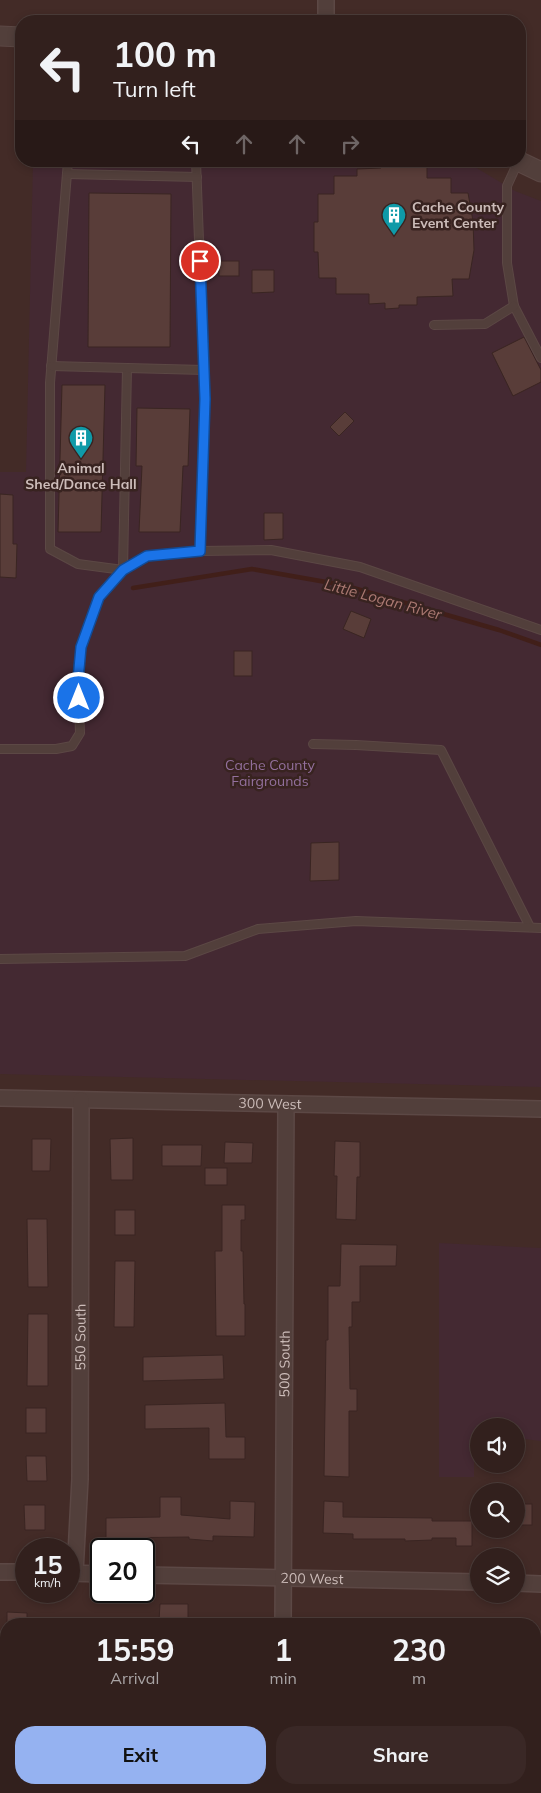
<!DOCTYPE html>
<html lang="en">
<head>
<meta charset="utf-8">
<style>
	:root { --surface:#32201d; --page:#3a2826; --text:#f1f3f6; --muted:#a8a3a4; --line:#4d3e3b; --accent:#95b2f1 }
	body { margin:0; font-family:Mulish,sans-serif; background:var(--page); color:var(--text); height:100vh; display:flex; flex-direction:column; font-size:19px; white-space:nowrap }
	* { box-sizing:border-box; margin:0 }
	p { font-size:16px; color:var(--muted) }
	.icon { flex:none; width:28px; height:28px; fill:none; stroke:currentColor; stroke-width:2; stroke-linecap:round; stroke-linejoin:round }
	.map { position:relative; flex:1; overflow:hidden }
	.panel { position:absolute; left:0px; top:1618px; width:541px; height:176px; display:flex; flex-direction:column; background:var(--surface); border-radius:20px 20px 0 0; box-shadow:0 2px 8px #0003,0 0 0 1px var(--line) }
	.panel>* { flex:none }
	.banner { position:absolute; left:15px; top:15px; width:511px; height:152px; border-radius:20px; box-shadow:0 2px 8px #0003,0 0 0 1px var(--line); background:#32201d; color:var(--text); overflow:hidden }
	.fabs { position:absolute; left:470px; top:1418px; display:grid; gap:10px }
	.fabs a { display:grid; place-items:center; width:55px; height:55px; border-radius:50%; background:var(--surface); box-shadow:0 2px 8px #0003,0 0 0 1px var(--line); font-size:25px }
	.speed { position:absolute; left:15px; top:1538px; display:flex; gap:10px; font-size:25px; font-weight:700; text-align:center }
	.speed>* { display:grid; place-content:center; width:65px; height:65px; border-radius:50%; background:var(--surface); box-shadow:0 2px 8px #0003,0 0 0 1px var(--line); line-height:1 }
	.speed small { font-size:12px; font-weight:400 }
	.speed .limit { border:2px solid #111; border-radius:8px; background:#fff; color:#111 }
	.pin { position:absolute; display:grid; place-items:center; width:42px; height:42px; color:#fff; margin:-21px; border:2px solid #fff; border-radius:50%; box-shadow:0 1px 5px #0007 }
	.me { position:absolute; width:55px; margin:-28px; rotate:0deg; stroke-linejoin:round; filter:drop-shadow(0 0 4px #0008) }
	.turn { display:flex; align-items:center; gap:18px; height:105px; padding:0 15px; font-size:22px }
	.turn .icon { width:65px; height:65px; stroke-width:2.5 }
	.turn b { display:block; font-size:35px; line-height:42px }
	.lanes { display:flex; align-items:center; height:48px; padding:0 15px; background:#0003; justify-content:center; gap:25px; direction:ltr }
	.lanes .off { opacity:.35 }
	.eta { display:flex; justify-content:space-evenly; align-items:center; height:85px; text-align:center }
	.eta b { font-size:30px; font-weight:700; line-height:35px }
	.cta { display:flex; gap:10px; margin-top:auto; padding:10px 15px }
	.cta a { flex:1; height:58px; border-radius:20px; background:var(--accent); color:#111; font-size:20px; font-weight:700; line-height:58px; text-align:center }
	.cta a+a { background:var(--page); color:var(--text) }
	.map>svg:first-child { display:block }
	.green { fill:#442932 }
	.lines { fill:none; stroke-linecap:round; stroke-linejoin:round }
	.stream { stroke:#411f19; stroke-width:4.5 }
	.building { fill:#593d39; stroke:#3a2522 }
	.service-casing { stroke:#5c4845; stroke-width:10 }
	.minor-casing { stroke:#5c4845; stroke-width:18 }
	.tertiary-casing { stroke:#5c4845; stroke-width:21 }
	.service { stroke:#523f3b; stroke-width:8 }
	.minor { stroke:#523f3b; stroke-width:15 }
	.tertiary { stroke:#523f3b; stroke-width:19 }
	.route-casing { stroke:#114b97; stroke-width:12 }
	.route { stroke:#1a73e8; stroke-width:9 }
	.labels { text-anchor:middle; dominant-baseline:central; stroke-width:5; stroke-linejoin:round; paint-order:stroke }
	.poi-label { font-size:14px; font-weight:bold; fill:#ccbcb9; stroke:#382320; text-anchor:start }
	.park-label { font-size:14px; fill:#93709d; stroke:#382320 }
	.street-label { font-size:14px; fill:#ccbcb9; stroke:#382320 }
	.water-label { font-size:15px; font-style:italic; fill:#ab7972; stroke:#382320 }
</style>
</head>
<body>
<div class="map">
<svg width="541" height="1793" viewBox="0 0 541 1793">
	<rect width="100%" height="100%" fill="#432b27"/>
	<!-- green -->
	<g class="green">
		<polygon points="33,161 465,161 515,191 541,201 541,1087 0,1074 0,472 26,472"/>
		<polygon points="439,1243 541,1248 541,1441 516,1438 516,1426 479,1426 479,1434 474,1434 474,1477 439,1477"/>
	</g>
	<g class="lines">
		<!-- stream -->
		<polyline class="stream" points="133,588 252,569 343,585 499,630 541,645"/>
	</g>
	<!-- building -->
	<g class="building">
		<polygon points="381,161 408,161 408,167 427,167 427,178 451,178 451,193 468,193 473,221 474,250 469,279 452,279 453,296 417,297 417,305 399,305 399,308 385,309 385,303 369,304 369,294 336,294 336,278 319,278 318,252 314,252 314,222 318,222 318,194 334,194 334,176 357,176 357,169 381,168"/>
		<polygon points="89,193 171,194 170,347 88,347"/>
		<rect x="219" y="261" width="20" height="15"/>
		<polygon points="252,270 274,270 274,292 252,293"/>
		<polygon points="524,337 541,370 541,382 513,396 492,353"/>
		<polygon points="62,385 105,385 101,532 58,532"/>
		<polygon points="137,408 190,409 188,466 183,466 180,532 139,532 142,466 136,466"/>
		<polygon points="345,412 354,421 339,436 330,427"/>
		<polygon points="0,494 13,495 13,544 17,544 16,578 0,577"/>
		<polygon points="264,513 283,513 283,539 264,540"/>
		<polygon points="351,611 371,619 364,638 343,629"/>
		<rect x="234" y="651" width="18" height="25"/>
		<polygon points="339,842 339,880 310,881 311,843"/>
		<polygon points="133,1138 133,1180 111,1180 110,1139"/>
		<polygon points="32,1139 51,1139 50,1171 32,1171"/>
		<polygon points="335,1141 360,1142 360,1177 357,1177 356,1220 336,1219 337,1176 334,1176"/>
		<polygon points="225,1142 253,1143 252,1163 224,1163"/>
		<polygon points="162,1145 202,1145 201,1166 162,1166"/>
		<rect x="205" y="1168" width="22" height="17"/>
		<polygon points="222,1205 245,1205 245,1220 241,1220 241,1251 243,1251 244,1304 245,1304 245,1336 216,1336 215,1251 222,1251"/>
		<rect x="115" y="1210" width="20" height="25"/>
		<polygon points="27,1219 47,1219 48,1287 28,1287"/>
		<polygon points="341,1244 397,1245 396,1266 360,1266 360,1302 352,1302 352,1327 349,1327 350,1389 357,1389 357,1411 349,1411 349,1477 324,1476 326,1340 328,1340 328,1286 340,1286"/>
		<polygon points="115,1261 135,1261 134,1327 114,1327"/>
		<polygon points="28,1314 48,1314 48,1386 27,1386"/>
		<polygon points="223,1355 224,1379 143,1381 143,1357"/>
		<polygon points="225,1403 226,1437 245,1437 245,1459 209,1459 209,1428 145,1429 145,1405"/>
		<rect x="26" y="1408" width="20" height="25"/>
		<polygon points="26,1456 46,1456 47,1481 27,1481"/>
		<polygon points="160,1497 181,1497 181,1515 230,1519 230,1501 255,1502 254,1537 213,1536 213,1541 189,1539 189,1537 106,1538 106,1518 160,1517"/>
		<polygon points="324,1501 343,1502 343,1517 432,1518 432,1521 472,1521 472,1546 456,1546 456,1538 432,1538 432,1540 405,1541 405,1539 353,1539 353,1534 323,1533"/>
		<rect x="516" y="1504" width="16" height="21"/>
		<polygon points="24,1505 45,1505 45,1530 25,1530"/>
		<polygon points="160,1604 188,1604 188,1622 159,1621"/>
		<polygon points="7,1612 27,1613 27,1624 7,1624"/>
	</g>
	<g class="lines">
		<defs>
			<g id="service">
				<polyline points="68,161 50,383 50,549 78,564 123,570 127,368"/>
				<polyline points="196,161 205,399 200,551"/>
				<polyline points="518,162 507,186 507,263 514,306 541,358"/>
				<polyline points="67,174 197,177"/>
				<polyline points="434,325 485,324 514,306"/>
				<polyline points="51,366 204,370"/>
				<polyline points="313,744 356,745 441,750 530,927"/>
				<polyline points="0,749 56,749 72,746 80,733 78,680 81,647 99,597 123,570 147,556 200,551 271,550 360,567 541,630"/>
				<polyline points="0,959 185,956 258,929 356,921 541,928"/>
			</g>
			<g id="minor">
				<polyline points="326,0 326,21"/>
				<path id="s1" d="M0 1098 541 1109"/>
				<polyline points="0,1572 26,1572"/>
				<polyline points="69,1573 101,1574"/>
				<path id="s2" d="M75 1573 80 1479 81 1100"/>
				<path id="s3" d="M144 1575 479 1582"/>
				<polyline points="516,1583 541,1584"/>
				<path id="s4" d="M283 1624 286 1104"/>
				<polyline points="0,1752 6,1752"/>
				<polyline points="122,1788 123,1793"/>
				<polyline points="283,1788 283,1793"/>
			</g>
			<g id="tertiary">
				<polyline points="0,36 21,37"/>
				<polyline points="518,161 541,172"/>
			</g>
		</defs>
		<!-- service casing -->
		<use href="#service" class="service-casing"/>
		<!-- minor casing -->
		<use href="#minor" class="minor-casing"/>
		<!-- tertiary casing -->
		<use href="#tertiary" class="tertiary-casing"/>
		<!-- service -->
		<use href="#service" class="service"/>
		<!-- minor -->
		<use href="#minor" class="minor"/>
		<!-- tertiary -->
		<use href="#tertiary" class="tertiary"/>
	</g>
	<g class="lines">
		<defs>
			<polyline id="route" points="79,698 78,680 81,647 99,597 123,570 147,556 200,551 205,399 200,261"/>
		</defs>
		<!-- route casing -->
		<use href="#route" class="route-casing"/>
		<!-- route -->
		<use href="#route" class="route"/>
	</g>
	<!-- icons -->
	<defs>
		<symbol id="building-pin" viewBox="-11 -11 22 30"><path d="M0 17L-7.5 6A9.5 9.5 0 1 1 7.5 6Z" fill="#0f9aa8" stroke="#382320"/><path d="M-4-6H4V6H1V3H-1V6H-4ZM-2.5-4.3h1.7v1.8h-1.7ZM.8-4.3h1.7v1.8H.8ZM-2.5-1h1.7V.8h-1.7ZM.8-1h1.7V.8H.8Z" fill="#fff"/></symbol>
	</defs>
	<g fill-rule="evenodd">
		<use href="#building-pin" x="380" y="201" width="28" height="38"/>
		<use href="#building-pin" x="67" y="424" width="28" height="38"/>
	</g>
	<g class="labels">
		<!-- poi labels -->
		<g class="poi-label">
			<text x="412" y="207">Cache County<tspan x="412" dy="16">Event Center</tspan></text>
			<text x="81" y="468" text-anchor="middle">Animal<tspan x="81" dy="16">Shed/Dance Hall</tspan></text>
		</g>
		<!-- park labels -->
		<g class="park-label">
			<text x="270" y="765">Cache County<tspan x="270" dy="16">Fairgrounds</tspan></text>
		</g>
		<!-- street labels -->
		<g class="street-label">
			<text stroke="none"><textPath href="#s1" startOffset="270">300 West</textPath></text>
			<text stroke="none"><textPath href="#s2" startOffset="236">550 South</textPath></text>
			<text stroke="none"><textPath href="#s4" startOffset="260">500 South</textPath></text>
			<text stroke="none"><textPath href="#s3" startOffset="168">200 West</textPath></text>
		</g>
		<!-- water labels -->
		<g class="water-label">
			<text transform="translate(383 599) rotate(15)">Little Logan River</text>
		</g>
	</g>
</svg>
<div class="fabs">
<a><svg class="icon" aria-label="sound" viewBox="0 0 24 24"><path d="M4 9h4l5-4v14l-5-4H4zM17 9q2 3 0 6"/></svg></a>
<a><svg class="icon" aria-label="search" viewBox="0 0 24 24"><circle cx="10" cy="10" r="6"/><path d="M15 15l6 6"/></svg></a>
<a><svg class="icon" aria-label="layers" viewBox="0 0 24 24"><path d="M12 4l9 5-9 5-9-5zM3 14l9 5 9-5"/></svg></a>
</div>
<div class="speed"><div>15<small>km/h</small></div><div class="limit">20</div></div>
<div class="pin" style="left:200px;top:261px;background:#d93025"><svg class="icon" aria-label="arrive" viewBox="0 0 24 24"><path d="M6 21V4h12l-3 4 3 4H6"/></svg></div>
<svg class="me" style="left:79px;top:698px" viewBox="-20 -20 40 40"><circle r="17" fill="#1a73e8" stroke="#fff" stroke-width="3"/><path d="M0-11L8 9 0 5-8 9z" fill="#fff"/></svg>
<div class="banner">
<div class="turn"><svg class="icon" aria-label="left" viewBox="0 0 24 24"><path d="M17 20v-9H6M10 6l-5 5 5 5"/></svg><div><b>100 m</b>Turn left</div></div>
<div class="lanes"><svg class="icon" aria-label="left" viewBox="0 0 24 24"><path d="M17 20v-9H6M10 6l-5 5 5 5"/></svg><svg class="icon off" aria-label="ahead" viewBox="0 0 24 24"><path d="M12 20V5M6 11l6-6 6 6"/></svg><svg class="icon off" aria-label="ahead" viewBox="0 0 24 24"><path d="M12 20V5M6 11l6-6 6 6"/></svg><svg class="icon off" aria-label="right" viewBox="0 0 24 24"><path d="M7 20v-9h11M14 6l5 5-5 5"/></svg></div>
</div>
<section class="panel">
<div class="eta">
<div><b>15:59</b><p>Arrival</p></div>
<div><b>1</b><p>min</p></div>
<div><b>230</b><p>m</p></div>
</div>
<div class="cta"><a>Exit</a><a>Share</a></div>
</section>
</div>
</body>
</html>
